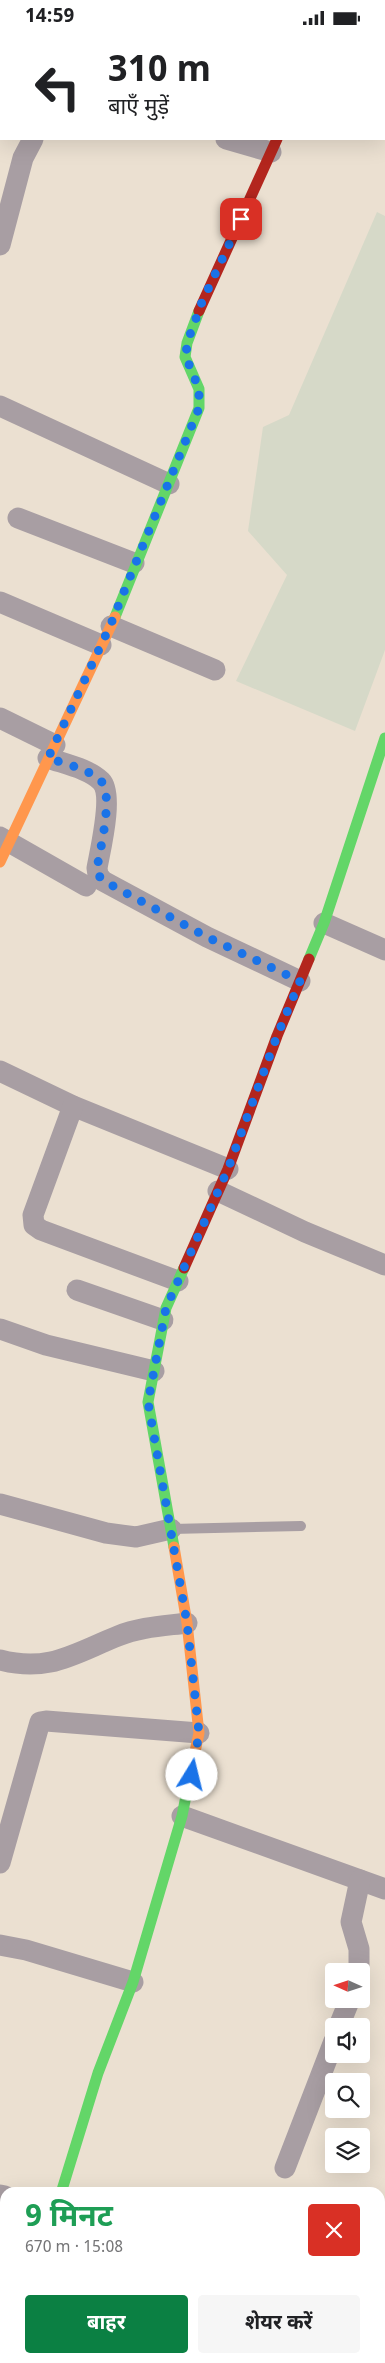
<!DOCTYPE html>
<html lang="hi">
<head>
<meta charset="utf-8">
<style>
	:root { --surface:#fff; --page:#f6f6f6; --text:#202124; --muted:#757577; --accent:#0b8043 }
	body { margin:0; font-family:Georgia,"Noto Sans Devanagari",serif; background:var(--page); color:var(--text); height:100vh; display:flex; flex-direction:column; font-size:19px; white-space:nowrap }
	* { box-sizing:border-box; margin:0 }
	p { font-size:16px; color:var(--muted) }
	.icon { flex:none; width:28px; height:28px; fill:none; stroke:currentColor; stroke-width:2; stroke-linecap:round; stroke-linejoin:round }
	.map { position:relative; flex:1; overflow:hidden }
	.details { position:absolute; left:0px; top:2152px; width:385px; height:176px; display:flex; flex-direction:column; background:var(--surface); border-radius:15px 15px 0 0; box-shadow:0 5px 20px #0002 }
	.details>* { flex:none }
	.top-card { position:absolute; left:0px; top:0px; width:385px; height:105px; box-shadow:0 5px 20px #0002; background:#fff; color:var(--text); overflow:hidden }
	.needle { width:32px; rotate:273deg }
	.fabs { position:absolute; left:325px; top:1928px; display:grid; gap:10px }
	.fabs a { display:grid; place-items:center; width:45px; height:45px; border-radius:5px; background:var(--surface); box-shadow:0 5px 20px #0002; font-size:25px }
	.pin { position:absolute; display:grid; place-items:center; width:42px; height:42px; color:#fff; margin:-21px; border-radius:10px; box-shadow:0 2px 8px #0006 }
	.me { position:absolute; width:55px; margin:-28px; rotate:9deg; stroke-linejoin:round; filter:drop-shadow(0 0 4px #0008) }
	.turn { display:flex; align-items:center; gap:18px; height:105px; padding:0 25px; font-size:22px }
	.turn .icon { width:65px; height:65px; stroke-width:2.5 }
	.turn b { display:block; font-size:35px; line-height:42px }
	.round { display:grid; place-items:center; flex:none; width:52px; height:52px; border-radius:5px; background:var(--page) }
	.headline { display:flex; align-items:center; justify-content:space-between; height:85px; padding:0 25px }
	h1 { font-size:30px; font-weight:700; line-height:38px; color:#1e9e55 }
	.action { display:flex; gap:10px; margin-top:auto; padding:10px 25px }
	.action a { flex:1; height:58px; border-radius:5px; background:var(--accent); color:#fff; font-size:20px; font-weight:700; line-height:58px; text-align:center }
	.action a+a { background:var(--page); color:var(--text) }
	.status { display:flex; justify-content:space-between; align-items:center; height:35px; padding:0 25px; background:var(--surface); direction:ltr }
	.status svg { height:14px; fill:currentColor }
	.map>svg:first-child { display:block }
	.green { fill:#d6d9c8 }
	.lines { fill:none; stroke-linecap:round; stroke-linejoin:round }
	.lane { stroke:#a89ea3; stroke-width:10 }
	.street { stroke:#a89ea3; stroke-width:21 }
	.fast { stroke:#63d668; stroke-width:11 }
	.slow { stroke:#ff974d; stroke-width:11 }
	.jam { stroke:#b3261e; stroke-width:11 }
	.route { stroke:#1a73e8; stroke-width:9; stroke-dasharray:0 16.2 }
</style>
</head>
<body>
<div class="status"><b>14:59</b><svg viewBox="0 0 49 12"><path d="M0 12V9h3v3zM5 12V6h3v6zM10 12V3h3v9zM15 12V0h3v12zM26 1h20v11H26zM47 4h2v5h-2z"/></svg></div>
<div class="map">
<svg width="385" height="2328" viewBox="0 0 385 2328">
	<rect width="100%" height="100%" fill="#ebe0d1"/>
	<!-- green -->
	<polygon class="green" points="377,177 385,181 385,615 355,696 236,646 287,540 248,496 263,392 289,380"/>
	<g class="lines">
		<!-- lane -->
		<polyline class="lane" points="172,1494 301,1491"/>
		<!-- street -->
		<g class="street">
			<polyline points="153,1 153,0"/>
			<polyline points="325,1 325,0"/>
			<polyline points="226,104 271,117"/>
			<polyline points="0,210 23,123 33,104"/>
			<polyline points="0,371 169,449"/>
			<polyline points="18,483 134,528"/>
			<polyline points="0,567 101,610"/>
			<polyline points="111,591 215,635"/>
			<polyline points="0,683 55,710"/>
			<path d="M48 723C65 729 89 734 101 746 114 759 100 816 97 833L98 840 103 846 207 902 300 946"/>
			<polyline points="0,802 86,851"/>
			<polyline points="324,888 385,915"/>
			<polyline points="0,1036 73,1071 228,1134"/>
			<polyline points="73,1071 33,1180 34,1190 41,1195 178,1246"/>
			<polyline points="218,1156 305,1197 385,1230"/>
			<polyline points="77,1255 163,1285"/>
			<polyline points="0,1294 46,1310 154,1336"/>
			<polyline points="0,1469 106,1498 136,1502 171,1494"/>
			<path d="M0 1625C49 1638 75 1618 118 1601 140 1592 164 1591 187 1588"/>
			<polyline points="182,1781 385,1854"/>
			<polyline points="0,1828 40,1687 46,1686 199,1698"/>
			<polyline points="0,1910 26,1915 133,1947"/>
			<polyline points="359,1936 359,1914 351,1887 360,1845"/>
			<polyline points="339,1991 350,1964"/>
			<polyline points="285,2133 334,2006"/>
			<polyline points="0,2160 5,2161"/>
			<polyline points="380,2221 385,2214"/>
			<polyline points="0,2283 5,2285"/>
			<polyline points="0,2310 5,2300"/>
			<polyline points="323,2328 324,2324"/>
		</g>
		<!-- fast -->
		<g class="fast">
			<polyline points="115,582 199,373 199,354 185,322 187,308 199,276"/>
			<polyline points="309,924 324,888 385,703"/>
			<polyline points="174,1512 148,1367 166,1273 184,1233"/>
			<polyline points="61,2158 98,2038 133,1947 182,1781 192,1731"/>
		</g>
		<!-- slow -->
		<g class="slow">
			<polyline points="0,827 115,582"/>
			<polyline points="174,1512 187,1588 199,1698 192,1731"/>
		</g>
		<!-- jam -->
		<g class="jam">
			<polyline points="199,276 277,104"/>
			<polyline points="184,1233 228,1134 277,1001 309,924"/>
		</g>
	</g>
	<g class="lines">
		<!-- route -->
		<path class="route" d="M192 1740 199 1698 187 1588 148 1367 166 1273 228 1134 277 1001 300 946 207 902 104 846 98 840 97 833C100 815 114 759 101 746 89 734 65 729 48 723L110 591 199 373V354L186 322 187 308 202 267 241 184"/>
	</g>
</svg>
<div class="fabs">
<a><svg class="needle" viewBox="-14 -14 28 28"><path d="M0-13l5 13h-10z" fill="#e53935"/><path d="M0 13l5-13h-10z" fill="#757577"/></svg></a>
<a><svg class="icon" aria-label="sound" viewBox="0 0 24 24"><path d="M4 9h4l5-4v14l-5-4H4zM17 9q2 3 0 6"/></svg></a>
<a><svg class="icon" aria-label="search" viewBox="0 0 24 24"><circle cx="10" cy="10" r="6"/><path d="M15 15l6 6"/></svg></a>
<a><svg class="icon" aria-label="layers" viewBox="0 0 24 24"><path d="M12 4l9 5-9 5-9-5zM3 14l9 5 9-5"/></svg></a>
</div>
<div class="pin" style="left:241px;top:184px;background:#d93025"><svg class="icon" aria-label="arrive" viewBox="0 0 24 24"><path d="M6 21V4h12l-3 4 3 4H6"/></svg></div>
<svg class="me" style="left:192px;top:1740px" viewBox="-20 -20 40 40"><circle r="19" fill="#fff"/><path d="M0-13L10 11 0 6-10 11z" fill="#1a73e8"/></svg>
<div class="top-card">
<div class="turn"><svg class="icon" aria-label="left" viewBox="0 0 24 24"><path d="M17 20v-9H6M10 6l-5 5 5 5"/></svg><div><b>310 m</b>बाएँ मुड़ें</div></div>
</div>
<section class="details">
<div class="headline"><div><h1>9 मिनट</h1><p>670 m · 15:08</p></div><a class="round" style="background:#d93025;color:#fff"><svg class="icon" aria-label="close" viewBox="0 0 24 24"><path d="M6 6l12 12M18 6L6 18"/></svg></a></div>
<div class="action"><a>बाहर</a><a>शेयर करें</a></div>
</section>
</div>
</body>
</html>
